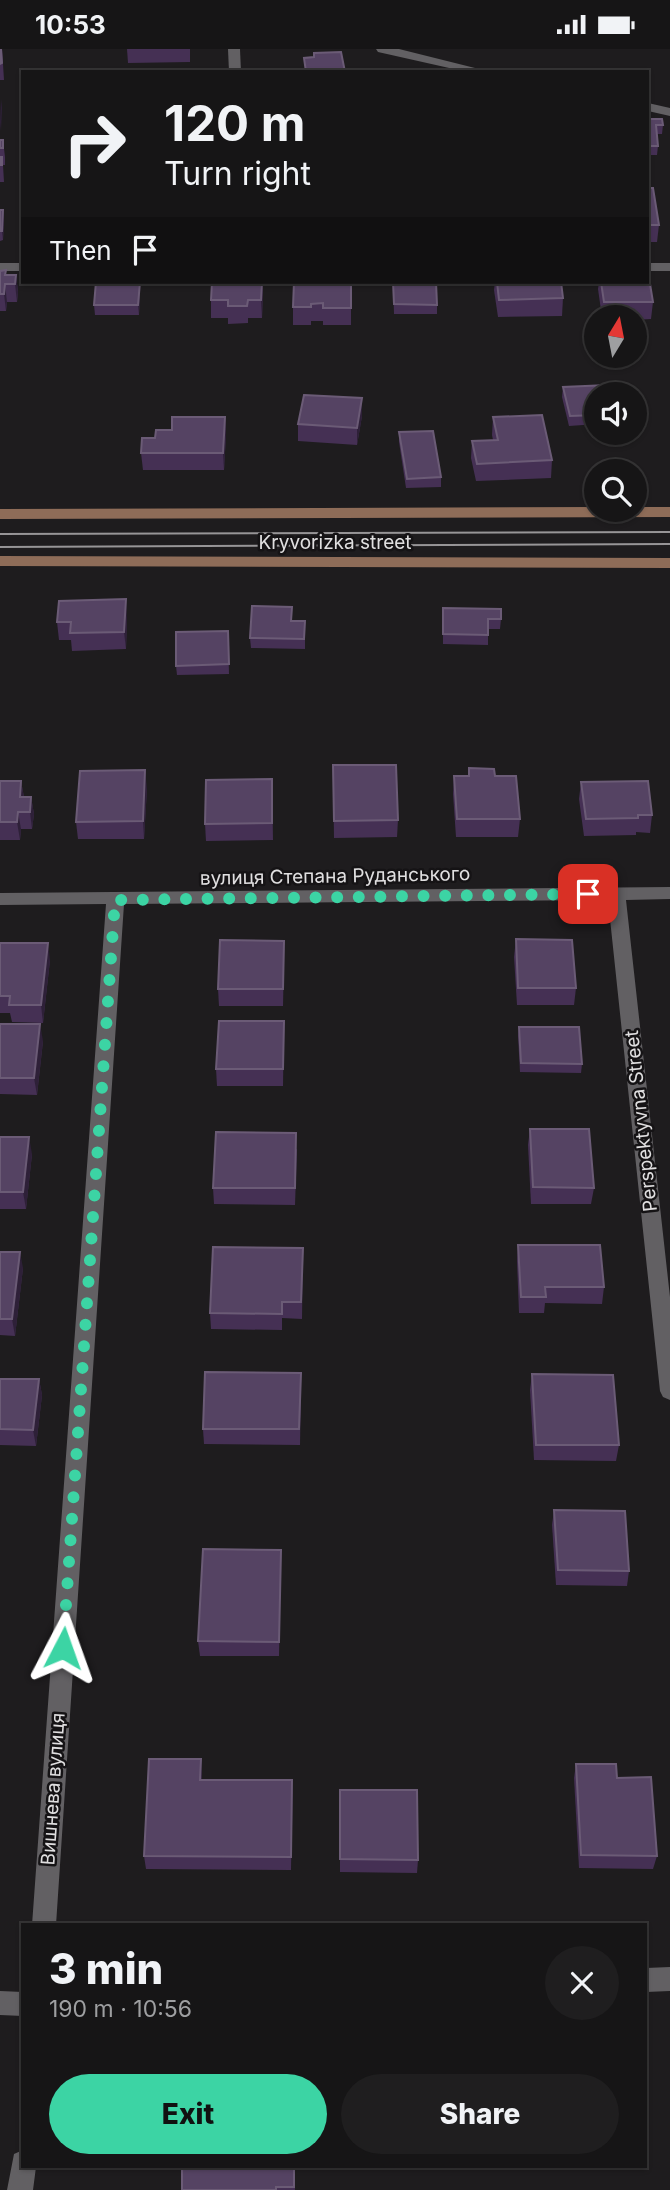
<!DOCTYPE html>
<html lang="en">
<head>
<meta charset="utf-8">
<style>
	:root { --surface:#161516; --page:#1f1e1f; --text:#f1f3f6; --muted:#9e9fa1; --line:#353435; --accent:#3cd4a4 }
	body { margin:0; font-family:Inter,sans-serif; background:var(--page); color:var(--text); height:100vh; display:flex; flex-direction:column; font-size:26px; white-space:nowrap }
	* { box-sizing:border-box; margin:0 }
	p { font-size:23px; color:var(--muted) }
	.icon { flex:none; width:38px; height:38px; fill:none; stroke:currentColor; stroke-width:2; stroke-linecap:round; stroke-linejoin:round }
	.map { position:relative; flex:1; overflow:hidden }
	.side { position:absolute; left:21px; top:1874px; width:626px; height:245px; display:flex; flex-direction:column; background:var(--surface); border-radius:0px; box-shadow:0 2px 5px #0004,0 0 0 2px var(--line) }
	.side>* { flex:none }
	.banner { position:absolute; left:21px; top:21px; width:628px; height:214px; border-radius:0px; box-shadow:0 2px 5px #0004,0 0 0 2px var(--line); background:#161516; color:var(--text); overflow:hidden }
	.needle { width:46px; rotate:10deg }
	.buttons { position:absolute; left:584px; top:256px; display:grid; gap:14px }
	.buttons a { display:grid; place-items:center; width:63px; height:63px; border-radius:50%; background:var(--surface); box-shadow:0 2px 5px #0004,0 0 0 2px var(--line); font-size:35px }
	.pin { position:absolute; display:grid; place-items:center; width:60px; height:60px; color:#fff; margin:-30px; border-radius:14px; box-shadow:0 4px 10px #0006 }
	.me { position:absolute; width:77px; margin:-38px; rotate:4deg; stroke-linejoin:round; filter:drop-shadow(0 0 5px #0008) }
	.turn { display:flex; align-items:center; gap:24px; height:147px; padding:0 28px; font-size:32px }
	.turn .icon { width:91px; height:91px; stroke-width:2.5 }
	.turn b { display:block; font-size:49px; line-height:60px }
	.then { display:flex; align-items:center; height:66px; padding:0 28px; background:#0003; gap:14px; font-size:26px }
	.round { display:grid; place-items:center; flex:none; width:74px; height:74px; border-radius:37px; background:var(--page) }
	.summary { display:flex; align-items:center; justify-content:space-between; height:119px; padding:0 28px }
	h1 { font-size:42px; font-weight:800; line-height:52px }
	.action { display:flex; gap:14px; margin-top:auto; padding:14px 28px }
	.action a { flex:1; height:80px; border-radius:42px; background:var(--accent); color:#111; font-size:28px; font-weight:800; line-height:80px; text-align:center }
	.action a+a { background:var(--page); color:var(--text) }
	.status { display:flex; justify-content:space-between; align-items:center; height:49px; padding:0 35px; background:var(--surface); direction:ltr }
	.status svg { height:19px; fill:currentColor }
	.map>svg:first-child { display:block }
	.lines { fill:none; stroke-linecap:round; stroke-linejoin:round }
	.service { fill:#626063; fill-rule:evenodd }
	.minor { fill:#626063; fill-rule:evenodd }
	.secondary { fill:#8e6c58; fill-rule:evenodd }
	.tram { stroke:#979597; stroke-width:2 }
	.wall { fill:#453054 }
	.shaded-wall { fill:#2e2038 }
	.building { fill:#554363; stroke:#6b5b76; stroke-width:2 }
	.route { stroke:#3cd4a4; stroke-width:12; stroke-dasharray:0 21.6 }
	.labels { text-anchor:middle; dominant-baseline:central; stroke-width:5; stroke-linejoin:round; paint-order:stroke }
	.street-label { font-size:19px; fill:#e0dfe0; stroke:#151315 }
</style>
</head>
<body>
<div class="status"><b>10:53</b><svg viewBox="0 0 49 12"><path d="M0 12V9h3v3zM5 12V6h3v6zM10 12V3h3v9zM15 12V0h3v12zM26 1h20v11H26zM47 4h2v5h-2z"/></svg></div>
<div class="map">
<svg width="670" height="2141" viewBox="0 0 670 2141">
	<rect width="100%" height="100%" fill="#1e1c1e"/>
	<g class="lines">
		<!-- service -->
		<polygon class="service" points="228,0 240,0 241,23 229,23"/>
		<!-- minor -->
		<g class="minor">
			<polygon points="376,0 399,0 491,23 467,23 378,3"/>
			<polygon points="648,54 670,59 670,67 648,62"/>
			<rect x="0" y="214" width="23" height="8"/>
			<rect x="648" y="214" width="22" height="8"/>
			<polygon points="670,838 670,850 626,851 670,1248 670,1351 663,1348 660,1342 608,851 124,855 56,1876 32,1876 106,855 0,856 0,844"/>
			<polygon points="670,1918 670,1942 646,1943 646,1919"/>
			<polygon points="0,1942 23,1943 23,1967 0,1966"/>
			<polygon points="23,2101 23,2118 36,2118 33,2141 7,2141 14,2105"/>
		</g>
		<!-- secondary -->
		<g class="secondary">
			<polygon points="597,458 670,458 670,468 0,470 0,460"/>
			<polygon points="0,507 670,509 670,519 0,517"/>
		</g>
		<!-- tram -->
		<g class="tram">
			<polyline points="0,485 670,483"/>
			<polyline points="0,498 670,495"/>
		</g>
	</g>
	<!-- wall -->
	<g class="wall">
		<polygon points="0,0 2,0 4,31 0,31"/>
		<polygon points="127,0 190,0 190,13 128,14"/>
		<polygon points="648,70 663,76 662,85 657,85 658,97 657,106 648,106"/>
		<polygon points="0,91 3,91 5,108 5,116 3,116 4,133 0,133"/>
		<polygon points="648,139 659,176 657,193 648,193"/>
		<polygon points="0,161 3,161 4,171 3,191 0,192"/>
		<polygon points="0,222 6,226 16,226 18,243 17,253 7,253 6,262 0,262"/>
		<polygon points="351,233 351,276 323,276 323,272 311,272 311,276 293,276 293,258"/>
		<polygon points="393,233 437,256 437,265 394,265"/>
		<polygon points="495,233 561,233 563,249 562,267 498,268 494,241"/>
		<polygon points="599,233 648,233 653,253 651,270 635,271 635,268 602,268 598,240"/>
		<polygon points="263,241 262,269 248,269 248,274 228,275 228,269 211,269 211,251"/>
		<polygon points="140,242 139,266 95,266 94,256"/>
		<polygon points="563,338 597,345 597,375 569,377 562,348"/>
		<polygon points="362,349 362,367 357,396 298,392 298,375"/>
		<polygon points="225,368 226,386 224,421 143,421 141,404 155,389 172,381"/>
		<polygon points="493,368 552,411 551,429 476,432 471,409 472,392 493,391 492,386"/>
		<polygon points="399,383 441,428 441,438 406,439 399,393"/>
		<polygon points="443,559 501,570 500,580 488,580 488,596 443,595"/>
		<polygon points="127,568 126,600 72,602 71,591 59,591 57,573"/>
		<polygon points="292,572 305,572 305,600 251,599 250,589"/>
		<polygon points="228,582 229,625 177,626 176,617"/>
		<polygon points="333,716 398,771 397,788 334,789"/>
		<polygon points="469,719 520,770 518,788 456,788 453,745 454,727 468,727"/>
		<polygon points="272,730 273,791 206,792 205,775"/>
		<polygon points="0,732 21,732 24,748 31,748 34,765 32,780 21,780 20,791 0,791"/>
		<polygon points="581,733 652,766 650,784 636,783 636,786 584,787 579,750"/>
		<polygon points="147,739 144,790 78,790 76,773"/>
		<polygon points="516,890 576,939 574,956 517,956 514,908"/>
		<polygon points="0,894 50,911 43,974 12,973 10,964 0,964"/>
		<polygon points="284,909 283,957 219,957 218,940"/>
		<polygon points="284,972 283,1037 217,1037 216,1020"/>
		<polygon points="0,975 43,992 37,1046 0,1045"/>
		<polygon points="519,978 582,1015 581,1024 520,1023 518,987"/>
		<polygon points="530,1080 594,1139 591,1155 531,1155 528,1096"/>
		<polygon points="0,1088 32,1105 26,1160 0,1160"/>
		<polygon points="297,1100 295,1156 214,1155 213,1139"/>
		<polygon points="518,1196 604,1238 602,1255 545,1254 544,1264 519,1264 517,1212"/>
		<polygon points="303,1199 302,1270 282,1269 282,1281 211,1280 210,1264"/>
		<polygon points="0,1203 23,1219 15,1287 0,1286"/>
		<polygon points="532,1325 619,1396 616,1412 534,1411 530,1341"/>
		<polygon points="0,1330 39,1330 42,1346 36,1397 0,1396"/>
		<polygon points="301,1340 300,1396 204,1395 203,1380"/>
		<polygon points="554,1461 629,1522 627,1537 556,1536 552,1476"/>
		<polygon points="281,1501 279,1607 200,1607 198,1592"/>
		<polygon points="576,1715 617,1729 657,1807 653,1820 579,1819 574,1729"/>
		<polygon points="202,1723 202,1731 292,1731 291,1821 146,1820 144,1807"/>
		<polygon points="340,1741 418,1811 417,1824 340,1823"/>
		<polygon points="294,2118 295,2141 182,2141"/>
	</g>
	<!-- shaded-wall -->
	<g class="shaded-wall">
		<polygon points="1,50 2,59 1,82 0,73"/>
		<polygon points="3,161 4,171 3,191 2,182"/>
		<polygon points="16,226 18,243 17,253 15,235"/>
		<polygon points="140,233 140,242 139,266 138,256"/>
		<polygon points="262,233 263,241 262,269 261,251"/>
		<polygon points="5,235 7,253 6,262 4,245"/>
		<polygon points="362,349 362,367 357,396 357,379"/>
		<polygon points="225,368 226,386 224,421 223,404"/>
		<polygon points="126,550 127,568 126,600 124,583"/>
		<polygon points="145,721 147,739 144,790 143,772"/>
		<polygon points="21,732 24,749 20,748"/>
		<polygon points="31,748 34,765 32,780 30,763"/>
		<polygon points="18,763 21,780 20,791 17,773"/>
		<polygon points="48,894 50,911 43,974 41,956"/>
		<polygon points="40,975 43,992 37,1046 34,1029"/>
		<polygon points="29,1088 32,1105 26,1160 23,1143"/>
		<polygon points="20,1203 23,1219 15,1287 12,1270"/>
		<polygon points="39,1330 42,1346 36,1397 33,1381"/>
		<polygon points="201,1710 202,1723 201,1744 200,1731"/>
		<polygon points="292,1731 293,1744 291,1821 291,1808"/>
	</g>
	<!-- building -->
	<g class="building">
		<polygon points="0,0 1,0 2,14 0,15"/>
		<polygon points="341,3 345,23 306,23 304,9 314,8 314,4"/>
		<polygon points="648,70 662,70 663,76 656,76 658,97 648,97"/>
		<rect x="0" y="91" width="3" height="8"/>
		<rect x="0" y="108" width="2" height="8"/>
		<polygon points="648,139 653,139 659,176 648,176"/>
		<polygon points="0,161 3,161 2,182 0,182"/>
		<polygon points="6,221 5,226 16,226 15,235 5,235 4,245 0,245 0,222"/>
		<polygon points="648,223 653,253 604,253 601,233 648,233"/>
		<polygon points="96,233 140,233 138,256 94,256"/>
		<polygon points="212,233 262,233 261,251 248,251 247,257 228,257 228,251 211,251"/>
		<polygon points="294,233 351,233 351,259 323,259 323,254 311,255 311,258 293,258"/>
		<polygon points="393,233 436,233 437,256 394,255"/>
		<polygon points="497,233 561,233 563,249 499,251"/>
		<polygon points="608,336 610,345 597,345 597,366 570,367 563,338"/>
		<polygon points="304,346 362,349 357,379 298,375"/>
		<polygon points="542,366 552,411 477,415 472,392 498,391 493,368"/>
		<polygon points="172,368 225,368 223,404 141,404 142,389 155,389 156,381 172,381"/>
		<polygon points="433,382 441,428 407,430 399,383"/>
		<polygon points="126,550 124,583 70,584 71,573 57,573 59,552"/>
		<polygon points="252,557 292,558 291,572 305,572 304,590 250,589"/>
		<polygon points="443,559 501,560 501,570 488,570 488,586 443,585"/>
		<polygon points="228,582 229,615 176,617 176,583"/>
		<polygon points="333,716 396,716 398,771 334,772"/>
		<polygon points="469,719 494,720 495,727 516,727 520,770 457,770 454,727 469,727"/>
		<polygon points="145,721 143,772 76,773 80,722"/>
		<polygon points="272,730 272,774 205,775 206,731"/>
		<polygon points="0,732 21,732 20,748 31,748 30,763 18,763 17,773 0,773"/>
		<polygon points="648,732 652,766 638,766 638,769 586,770 581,733"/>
		<polygon points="516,890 572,891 576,939 518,939"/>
		<polygon points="220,891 284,892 283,940 218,940"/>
		<polygon points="0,894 48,894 41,956 9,956 10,947 0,947"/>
		<polygon points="219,972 284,972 283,1020 216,1020"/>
		<polygon points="0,975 40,975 34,1029 0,1029"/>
		<polygon points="519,978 579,978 582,1015 521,1014"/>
		<polygon points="530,1080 589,1080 594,1139 533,1138"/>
		<polygon points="216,1083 296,1084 295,1139 213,1139"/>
		<polygon points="0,1088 29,1088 23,1143 0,1143"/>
		<polygon points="518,1196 600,1196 604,1238 545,1238 546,1248 521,1248"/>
		<polygon points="213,1198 303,1199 301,1253 282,1253 282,1265 210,1264"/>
		<polygon points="0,1203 20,1203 12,1270 0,1270"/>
		<polygon points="205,1323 301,1324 299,1380 203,1380"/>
		<polygon points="532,1325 613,1326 619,1396 536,1396"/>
		<polygon points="0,1330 39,1330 33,1381 0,1380"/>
		<polygon points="554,1461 625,1462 629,1522 558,1521"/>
		<polygon points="203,1500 281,1501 279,1593 198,1592"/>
		<polygon points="149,1710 201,1710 200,1731 292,1731 291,1808 144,1807"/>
		<polygon points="576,1715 616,1715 617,1729 651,1728 657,1807 581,1806"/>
		<polygon points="340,1741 417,1741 418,1811 340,1810"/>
		<polygon points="182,2118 294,2118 294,2138 276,2138 276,2141 182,2141"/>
	</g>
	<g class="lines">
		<!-- route -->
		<polyline class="route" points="63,1599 115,851 588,845"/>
	</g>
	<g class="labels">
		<!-- street labels -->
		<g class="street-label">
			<text x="335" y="493">Kryvorizka street</text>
			<text transform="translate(335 827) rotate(-1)">вулиця Степана Руданського</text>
			<text transform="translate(641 1072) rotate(-96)">Perspektyvna Street</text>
			<text transform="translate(53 1740) rotate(-86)">Вишнева вулиця</text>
		</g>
	</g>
</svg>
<div class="buttons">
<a><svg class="needle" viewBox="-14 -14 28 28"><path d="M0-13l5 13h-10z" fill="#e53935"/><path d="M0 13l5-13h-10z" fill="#9e9fa1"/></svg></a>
<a><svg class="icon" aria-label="sound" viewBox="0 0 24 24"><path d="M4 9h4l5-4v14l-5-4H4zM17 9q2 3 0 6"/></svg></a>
<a><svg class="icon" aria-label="search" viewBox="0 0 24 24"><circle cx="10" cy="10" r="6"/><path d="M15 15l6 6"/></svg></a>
</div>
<div class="pin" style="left:588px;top:845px;background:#d93025"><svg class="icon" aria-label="arrive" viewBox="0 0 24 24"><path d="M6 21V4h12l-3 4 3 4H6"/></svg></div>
<svg class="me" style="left:63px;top:1599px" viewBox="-20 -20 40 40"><path d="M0-17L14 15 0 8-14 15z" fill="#3cd4a4" stroke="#fff" stroke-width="4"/></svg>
<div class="banner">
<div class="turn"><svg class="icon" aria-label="right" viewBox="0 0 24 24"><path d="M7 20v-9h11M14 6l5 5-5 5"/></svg><div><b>120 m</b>Turn right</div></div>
<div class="then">Then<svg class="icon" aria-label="arrive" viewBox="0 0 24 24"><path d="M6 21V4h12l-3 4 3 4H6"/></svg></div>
</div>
<section class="side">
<div class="summary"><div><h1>3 min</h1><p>190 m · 10:56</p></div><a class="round"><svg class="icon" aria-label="close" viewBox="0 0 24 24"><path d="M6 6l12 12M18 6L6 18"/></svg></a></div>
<div class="action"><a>Exit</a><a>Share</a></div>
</section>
</div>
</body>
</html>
